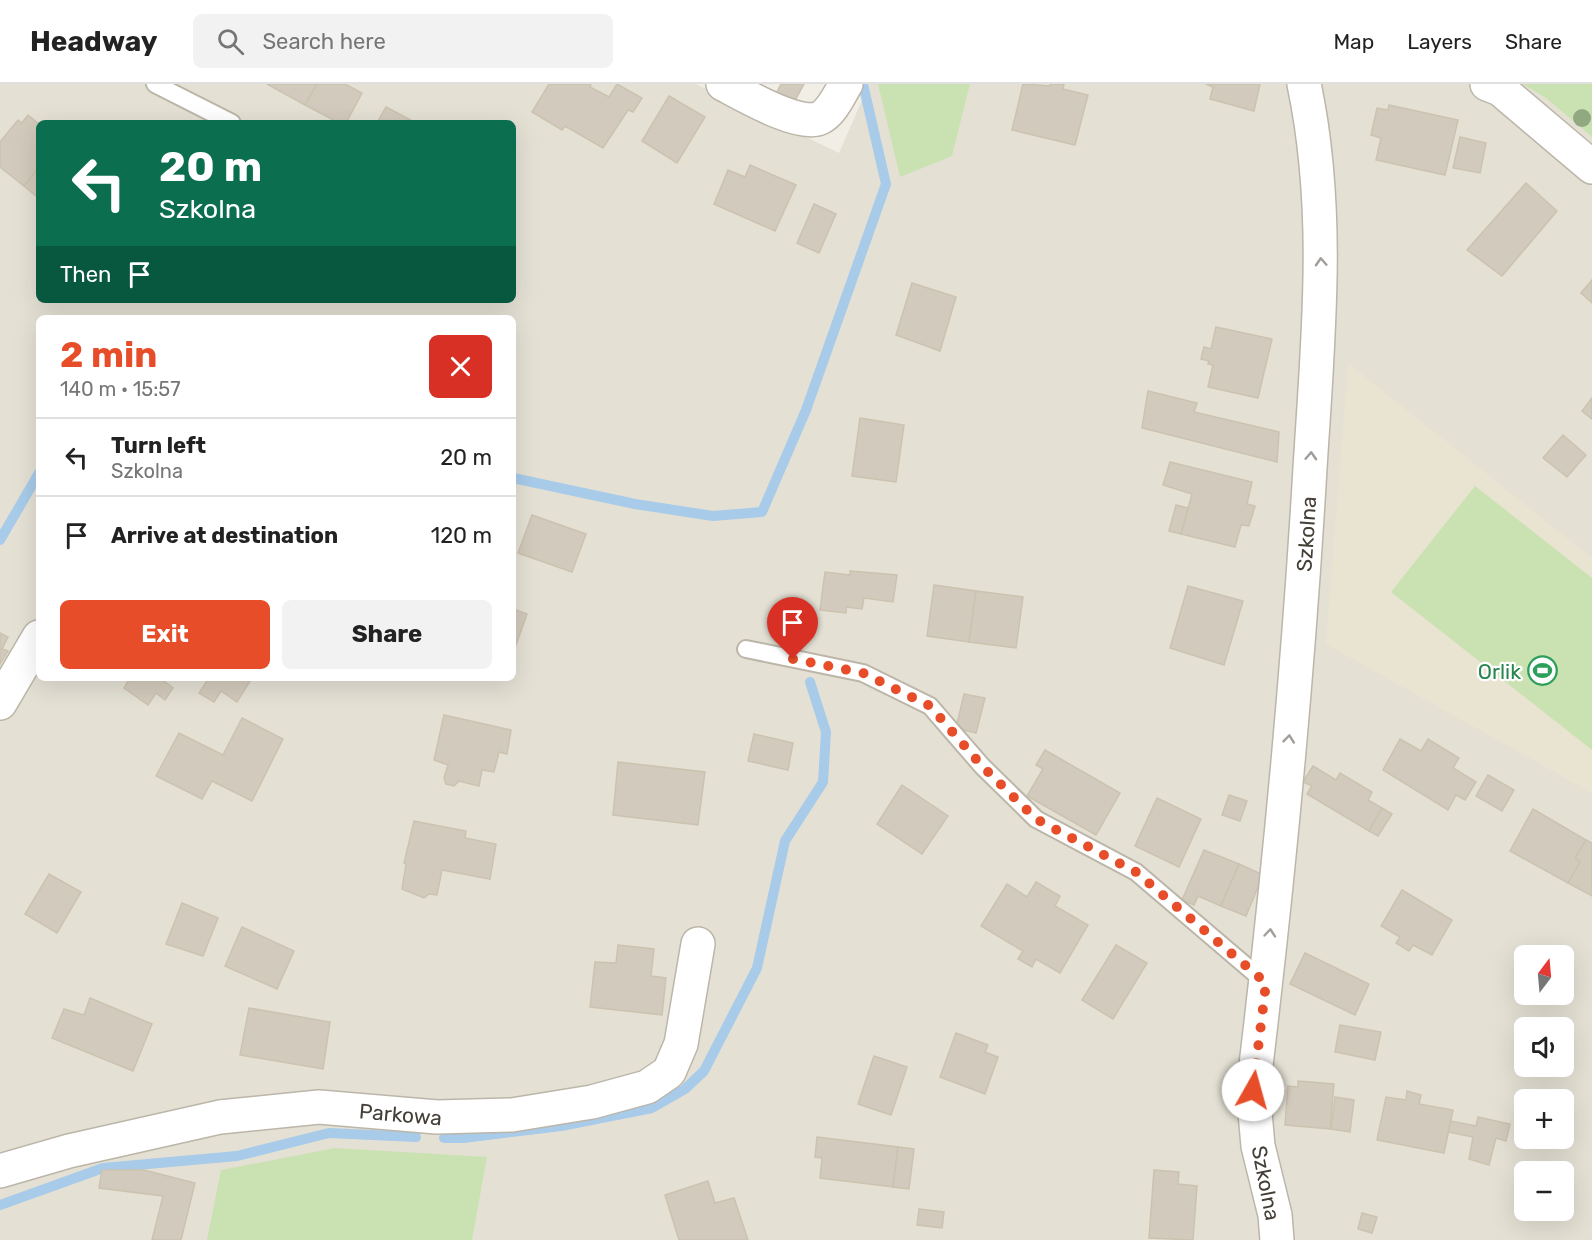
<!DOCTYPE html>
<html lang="en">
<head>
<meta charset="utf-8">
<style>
	:root { --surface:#fff; --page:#f2f2f2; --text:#222; --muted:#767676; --line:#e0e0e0; --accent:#e64d28 }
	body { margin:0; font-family:Rubik,sans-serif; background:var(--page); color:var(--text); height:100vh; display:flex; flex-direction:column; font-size:22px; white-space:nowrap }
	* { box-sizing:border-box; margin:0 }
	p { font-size:20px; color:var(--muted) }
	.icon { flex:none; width:33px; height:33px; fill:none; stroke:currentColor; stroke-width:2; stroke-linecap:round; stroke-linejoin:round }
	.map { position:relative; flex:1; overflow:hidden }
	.sheet { position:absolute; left:36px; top:231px; width:480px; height:366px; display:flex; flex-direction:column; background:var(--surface); border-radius:9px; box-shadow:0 6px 24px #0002 }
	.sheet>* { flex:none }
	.hud { position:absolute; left:36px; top:36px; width:480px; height:183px; border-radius:9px; box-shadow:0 6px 24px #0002; background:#0b6e4f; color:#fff; overflow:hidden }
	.needle { width:39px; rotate:16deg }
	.fabs { position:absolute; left:1514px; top:861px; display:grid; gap:12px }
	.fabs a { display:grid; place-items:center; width:60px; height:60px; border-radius:9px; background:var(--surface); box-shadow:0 6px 24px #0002; font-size:30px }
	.pin { position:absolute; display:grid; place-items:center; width:51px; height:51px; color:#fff; margin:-62px -26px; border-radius:50% 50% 50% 0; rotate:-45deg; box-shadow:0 0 6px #0007 }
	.pin .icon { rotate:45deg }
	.me { position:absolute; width:66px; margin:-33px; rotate:7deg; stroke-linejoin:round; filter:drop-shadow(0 0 4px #0008) }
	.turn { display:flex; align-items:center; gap:21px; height:126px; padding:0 24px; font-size:27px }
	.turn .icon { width:78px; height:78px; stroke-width:2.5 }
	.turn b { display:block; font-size:42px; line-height:51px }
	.then { display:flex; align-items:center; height:57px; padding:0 24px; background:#0003; gap:12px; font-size:22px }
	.round { display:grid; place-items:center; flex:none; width:63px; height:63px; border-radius:9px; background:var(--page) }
	.head { display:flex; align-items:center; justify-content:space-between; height:102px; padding:0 24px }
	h1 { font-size:36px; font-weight:700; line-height:45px; color:var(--accent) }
	.primary-button { display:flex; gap:12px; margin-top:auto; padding:12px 24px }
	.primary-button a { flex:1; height:69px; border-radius:9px; background:var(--accent); color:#fff; font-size:24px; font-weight:700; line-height:69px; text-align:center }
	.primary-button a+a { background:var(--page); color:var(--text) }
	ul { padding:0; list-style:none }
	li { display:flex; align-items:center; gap:18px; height:78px; padding:0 24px; border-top:2px solid var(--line) }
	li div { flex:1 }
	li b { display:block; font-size:22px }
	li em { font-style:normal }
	header { display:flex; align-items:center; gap:36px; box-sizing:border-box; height:84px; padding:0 30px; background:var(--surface); border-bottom:2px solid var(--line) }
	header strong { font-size:28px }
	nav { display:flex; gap:33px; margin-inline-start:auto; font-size:21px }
	.search { width:420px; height:54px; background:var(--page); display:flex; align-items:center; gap:15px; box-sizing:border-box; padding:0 21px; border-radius:9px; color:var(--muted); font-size:22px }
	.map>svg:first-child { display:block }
	.residential { fill:#e4e0d4; fill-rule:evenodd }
	.education { fill:#e9e3d1 }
	.green { fill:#cae2b2 }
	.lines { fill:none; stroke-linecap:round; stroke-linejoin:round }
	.stream { stroke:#a7cbe9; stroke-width:10 }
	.building { fill:#d2cabc; stroke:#ccc2b0; stroke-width:1.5 }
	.lane-casing { stroke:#bcb6a9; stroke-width:20 }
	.street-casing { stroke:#bcb6a9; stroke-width:36 }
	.lane { stroke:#fff; stroke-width:16 }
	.street { stroke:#fff; stroke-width:33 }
	.tree { fill:#92a881 }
	.oneway { stroke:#a19e9a }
	.route { stroke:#e64d28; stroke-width:10; stroke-dasharray:0 18 }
	.labels { text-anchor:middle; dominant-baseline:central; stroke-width:4.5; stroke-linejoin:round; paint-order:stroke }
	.street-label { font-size:21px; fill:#433e36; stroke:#fff }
	.leisure-label { font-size:21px; fill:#27864d; stroke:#fff; text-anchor:end }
</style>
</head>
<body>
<header>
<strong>Headway</strong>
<div class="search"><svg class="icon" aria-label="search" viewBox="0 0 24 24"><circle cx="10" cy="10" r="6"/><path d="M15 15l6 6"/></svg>Search here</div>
<nav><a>Map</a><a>Layers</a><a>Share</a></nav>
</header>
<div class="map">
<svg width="1592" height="1156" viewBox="0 0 1592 1156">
	<rect width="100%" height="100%" fill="#f1eee6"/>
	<!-- residential -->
	<path class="residential" d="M0 0H696L839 69 869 0H1523L1547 15 1592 53V1156H0ZM39 39H513V216H39ZM39 234H513V594H39ZM1524 872H1563V910H1524ZM1524 944H1563V982H1524ZM1524 1016H1563V1054H1524ZM1524 1088H1563V1126H1524Z"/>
	<!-- education -->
	<polygon class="education" points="1348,279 1592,474 1592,709 1326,560"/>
	<!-- green -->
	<g class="green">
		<polygon points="878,0 970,0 952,72 900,93"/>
		<polygon points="1523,0 1592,0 1592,53 1547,15"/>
		<polygon points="1475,402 1592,494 1592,666 1391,508"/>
		<polygon points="335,1064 487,1073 472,1156 207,1156 221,1086"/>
	</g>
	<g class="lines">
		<!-- stream -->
		<g class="stream">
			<polyline points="513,394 635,420 713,432 762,428 806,326 886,100 863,0"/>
			<polyline points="0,456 39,389"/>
			<polyline points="444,1054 463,1054 561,1042 652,1024 685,1005 704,987 757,884 785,757 823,698 826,648 810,598"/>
			<polyline points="0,1121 103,1084 237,1072 329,1049 416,1053"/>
		</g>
	</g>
	<!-- building -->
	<g class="building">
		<polygon points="267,0 317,0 305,21"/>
		<polygon points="317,0 345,0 362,9 346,39 339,39 305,21"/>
		<polygon points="549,0 591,0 590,3 609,13 617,0 642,14 633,28 628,26 603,64 565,42 562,46 532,28"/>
		<polygon points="781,0 804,0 792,22 774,14"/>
		<polygon points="1023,0 1050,2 1050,0 1064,0 1063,5 1088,11 1075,61 1012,46"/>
		<polygon points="1206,0 1260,0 1254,27 1210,15 1213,3"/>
		<polygon points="669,12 705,33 677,79 642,57"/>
		<polygon points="1389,21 1458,36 1445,91 1376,76 1381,54 1371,51 1377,24 1388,26"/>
		<polygon points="386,23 416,39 377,39"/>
		<polygon points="28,31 39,40 37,44 39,46 39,84 24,102 0,83 0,58 18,36 22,39"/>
		<polygon points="1460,53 1486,59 1480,89 1453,84"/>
		<polygon points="750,81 796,101 775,147 714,120 728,86 745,93"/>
		<polygon points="39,84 39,110 37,113 24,102"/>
		<polygon points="1526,99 1557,127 1502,192 1467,166"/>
		<polygon points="814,120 836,130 819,169 797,159"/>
		<polygon points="1592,196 1592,219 1581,209"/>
		<polygon points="912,199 956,213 940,267 896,251"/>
		<polygon points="1216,243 1272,255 1258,314 1208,303 1213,281 1208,280 1209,277 1201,275 1204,263 1211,265"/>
		<polygon points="1148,307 1197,319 1194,328 1279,348 1277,378 1142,344"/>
		<polygon points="1592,314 1592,335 1582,327"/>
		<polygon points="860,334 904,341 896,398 852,392"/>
		<polygon points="1563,351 1586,371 1567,393 1543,374"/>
		<polygon points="1170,378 1252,398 1247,420 1255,422 1249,442 1241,441 1235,463 1181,450 1192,410 1163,401"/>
		<polygon points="1176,421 1188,424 1181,450 1169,447"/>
		<polygon points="532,431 586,450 572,488 518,469"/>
		<polygon points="850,487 897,491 893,518 864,514 862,525 846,523 846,529 820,526 825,488 850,491"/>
		<polygon points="934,501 976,507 969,558 927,552"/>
		<polygon points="1188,502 1243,517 1224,581 1170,564"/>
		<polygon points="976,507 1023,513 1016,564 969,558"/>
		<polygon points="513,525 527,530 516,561 513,560"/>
		<polygon points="0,549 8,553 2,565 8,567 0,580"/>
		<polygon points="130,594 166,594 164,597 173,604 165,616 156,609 148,621 124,604"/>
		<polygon points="202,594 252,594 237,618 221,607 214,618 199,609 207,597"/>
		<polygon points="964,610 985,614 976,649 956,644"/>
		<polygon points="444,631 511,646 507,670 499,668 494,688 482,686 479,702 459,697 454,702 446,700 444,694 448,681 434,676"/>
		<polygon points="242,634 283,655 252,717 212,697 202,715 156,692 179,649 223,671"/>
		<polygon points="754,650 793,659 788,686 748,677"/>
		<polygon points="1400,655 1421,667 1428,655 1459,674 1453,684 1476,698 1465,716 1456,711 1448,726 1383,686"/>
		<polygon points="1045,666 1120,709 1096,751 1027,712 1043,685 1036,681"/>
		<polygon points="618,678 705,688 698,741 613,731"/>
		<polygon points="1313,682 1336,696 1340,689 1372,708 1368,716 1382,724 1369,747 1307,710 1312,702 1303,698"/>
		<polygon points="1488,691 1514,706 1502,727 1476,712"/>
		<polygon points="902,701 948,732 922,770 877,740"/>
		<polygon points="1229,711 1247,717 1240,737 1222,731"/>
		<polygon points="1157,714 1201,735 1179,783 1135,762"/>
		<polygon points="1382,724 1392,730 1378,752 1369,747"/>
		<polygon points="1533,725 1586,756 1575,774 1580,778 1568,799 1510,767"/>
		<polygon points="414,737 466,747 465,754 496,760 490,795 442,786 437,811 429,810 424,814 402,805 406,780 404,779"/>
		<polygon points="1586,756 1592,759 1592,812 1568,799 1580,778 1575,774"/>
		<polygon points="1204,766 1239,780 1221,822 1198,812 1194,821 1182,816"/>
		<polygon points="1239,780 1263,791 1246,832 1221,822"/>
		<polygon points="49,790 81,808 57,849 25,830"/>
		<polygon points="1036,798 1060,812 1055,822 1088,841 1060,889 1036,875 1032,883 1018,875 1023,867 981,842 1007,800 1027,813"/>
		<polygon points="1402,806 1452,836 1432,871 1413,861 1409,867 1396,859 1400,853 1381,842"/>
		<polygon points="182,819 218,834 203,872 166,860"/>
		<polygon points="242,843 294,867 277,905 225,882"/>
		<polygon points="618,861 654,865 651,892 666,894 662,931 590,923 595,878 616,879"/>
		<polygon points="1116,861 1147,879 1113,935 1082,916"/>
		<polygon points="1305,869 1369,900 1355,931 1290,900"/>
		<polygon points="90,914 152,940 133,987 52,954 64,925 84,931"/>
		<polygon points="249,924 330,938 323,985 240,971"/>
		<polygon points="1340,941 1381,948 1375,976 1335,968"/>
		<polygon points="956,949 988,961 985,968 998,973 985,1010 940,993"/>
		<polygon points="874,972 907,983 891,1031 858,1020"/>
		<polygon points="1298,997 1334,1000 1330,1045 1285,1041 1288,1002 1298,1003"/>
		<polygon points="1407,1007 1421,1011 1419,1020 1453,1026 1444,1069 1377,1056 1386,1013 1406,1016"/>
		<polygon points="1335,1013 1354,1016 1350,1048 1331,1045"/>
		<polygon points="1478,1033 1510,1040 1506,1057 1496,1054 1489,1081 1469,1075 1473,1053 1448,1048 1451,1037 1476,1042"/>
		<polygon points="817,1053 898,1063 893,1103 820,1094 822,1074 815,1073"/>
		<polygon points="898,1063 914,1065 909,1105 893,1103"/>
		<polygon points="102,1086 144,1086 195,1099 181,1156 152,1156 163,1112 99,1104"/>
		<polygon points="1154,1086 1179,1088 1178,1100 1197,1102 1193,1156 1149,1154"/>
		<polygon points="708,1097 715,1119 734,1114 748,1156 679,1156 665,1111"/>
		<polygon points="919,1125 944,1128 942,1144 917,1141"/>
		<polygon points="1362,1129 1377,1133 1372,1149 1358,1145"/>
	</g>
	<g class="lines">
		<defs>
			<g id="lane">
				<polyline points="155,0 232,39"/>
				<polyline points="746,565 863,589 930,622 982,682 1036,735 1136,788 1266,899"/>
			</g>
			<g id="street">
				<path d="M723 0C742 10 800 44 820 34 832 28 839 11 846 0"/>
				<polyline points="1487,0 1500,5 1592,83"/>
				<polyline points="0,619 39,553"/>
				<path id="s1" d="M0 1087 69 1067 220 1033 319 1023 437 1033 512 1031 592 1018 647 1003 669 988 681 960 698 860"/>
				<path id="s2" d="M1277 1156 1275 1131 1258 1062 1253 1006C1278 800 1298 592 1310 384 1318 256 1331 127 1304 0"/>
			</g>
		</defs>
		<!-- lane casing -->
		<use href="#lane" class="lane-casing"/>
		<!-- street casing -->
		<use href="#street" class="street-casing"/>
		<!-- lane -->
		<use href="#lane" class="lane"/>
		<!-- street -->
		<use href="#street" class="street"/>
	</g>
	<!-- trees -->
	<circle class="tree" cx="1582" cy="34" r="9"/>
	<!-- one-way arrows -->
	<defs><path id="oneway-chevron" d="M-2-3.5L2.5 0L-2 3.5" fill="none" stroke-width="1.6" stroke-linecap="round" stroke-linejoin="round" transform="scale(1.5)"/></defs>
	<g class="oneway">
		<use href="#oneway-chevron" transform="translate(1321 178) rotate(-93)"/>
		<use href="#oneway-chevron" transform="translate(1311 372) rotate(-87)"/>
		<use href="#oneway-chevron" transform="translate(1289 655) rotate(-84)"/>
		<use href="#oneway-chevron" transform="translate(1270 849) rotate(-85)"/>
	</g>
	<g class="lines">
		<!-- route -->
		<polyline class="route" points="793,575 863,589 930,622 982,682 1036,735 1136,788 1266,899 1253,1006"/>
	</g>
	<!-- icons -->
	<defs>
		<symbol id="stadium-ring" viewBox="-11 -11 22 22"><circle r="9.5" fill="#fff" stroke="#2e9e5b" stroke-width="1.5"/><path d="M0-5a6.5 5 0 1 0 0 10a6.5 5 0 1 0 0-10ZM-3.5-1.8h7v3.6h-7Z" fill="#2e9e5b"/></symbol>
	</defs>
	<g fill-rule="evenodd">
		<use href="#stadium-ring" x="1526" y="570" width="33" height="33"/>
	</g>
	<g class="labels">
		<!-- street labels -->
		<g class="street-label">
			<text stroke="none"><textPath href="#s2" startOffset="711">Szkolna</textPath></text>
			<text stroke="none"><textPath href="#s1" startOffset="408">Parkowa</textPath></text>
			<text transform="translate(1266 1099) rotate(79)">Szkolna</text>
		</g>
		<!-- leisure labels -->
		<g class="leisure-label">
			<text x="1521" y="587">Orlik</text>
		</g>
	</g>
</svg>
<div class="fabs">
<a><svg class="needle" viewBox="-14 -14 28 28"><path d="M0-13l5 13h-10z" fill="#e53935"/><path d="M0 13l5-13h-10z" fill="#767676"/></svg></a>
<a><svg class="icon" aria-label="sound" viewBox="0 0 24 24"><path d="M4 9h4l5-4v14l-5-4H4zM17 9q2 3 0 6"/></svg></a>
<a>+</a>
<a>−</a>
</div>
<div class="pin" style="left:793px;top:575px;background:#d93025"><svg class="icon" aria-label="arrive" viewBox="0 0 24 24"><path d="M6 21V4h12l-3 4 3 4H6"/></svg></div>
<svg class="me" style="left:1253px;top:1006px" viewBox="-20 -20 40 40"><circle r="19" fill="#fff"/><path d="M0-13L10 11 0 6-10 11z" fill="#e64d28"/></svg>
<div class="hud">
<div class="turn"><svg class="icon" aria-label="left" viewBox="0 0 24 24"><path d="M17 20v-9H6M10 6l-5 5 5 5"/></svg><div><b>20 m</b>Szkolna</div></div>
<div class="then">Then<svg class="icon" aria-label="arrive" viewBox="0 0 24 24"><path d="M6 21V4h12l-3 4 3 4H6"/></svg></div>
</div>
<section class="sheet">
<div class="head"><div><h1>2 min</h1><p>140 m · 15:57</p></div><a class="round" style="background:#d93025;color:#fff"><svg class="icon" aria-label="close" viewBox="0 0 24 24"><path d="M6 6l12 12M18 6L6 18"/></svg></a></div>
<ul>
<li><svg class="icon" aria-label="left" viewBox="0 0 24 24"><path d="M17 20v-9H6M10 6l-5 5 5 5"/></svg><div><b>Turn left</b><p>Szkolna</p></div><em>20 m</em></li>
<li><svg class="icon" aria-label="arrive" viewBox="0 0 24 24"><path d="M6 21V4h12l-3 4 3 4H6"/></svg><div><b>Arrive at destination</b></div><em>120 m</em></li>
</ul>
<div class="primary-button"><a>Exit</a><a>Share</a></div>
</section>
</div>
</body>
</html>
